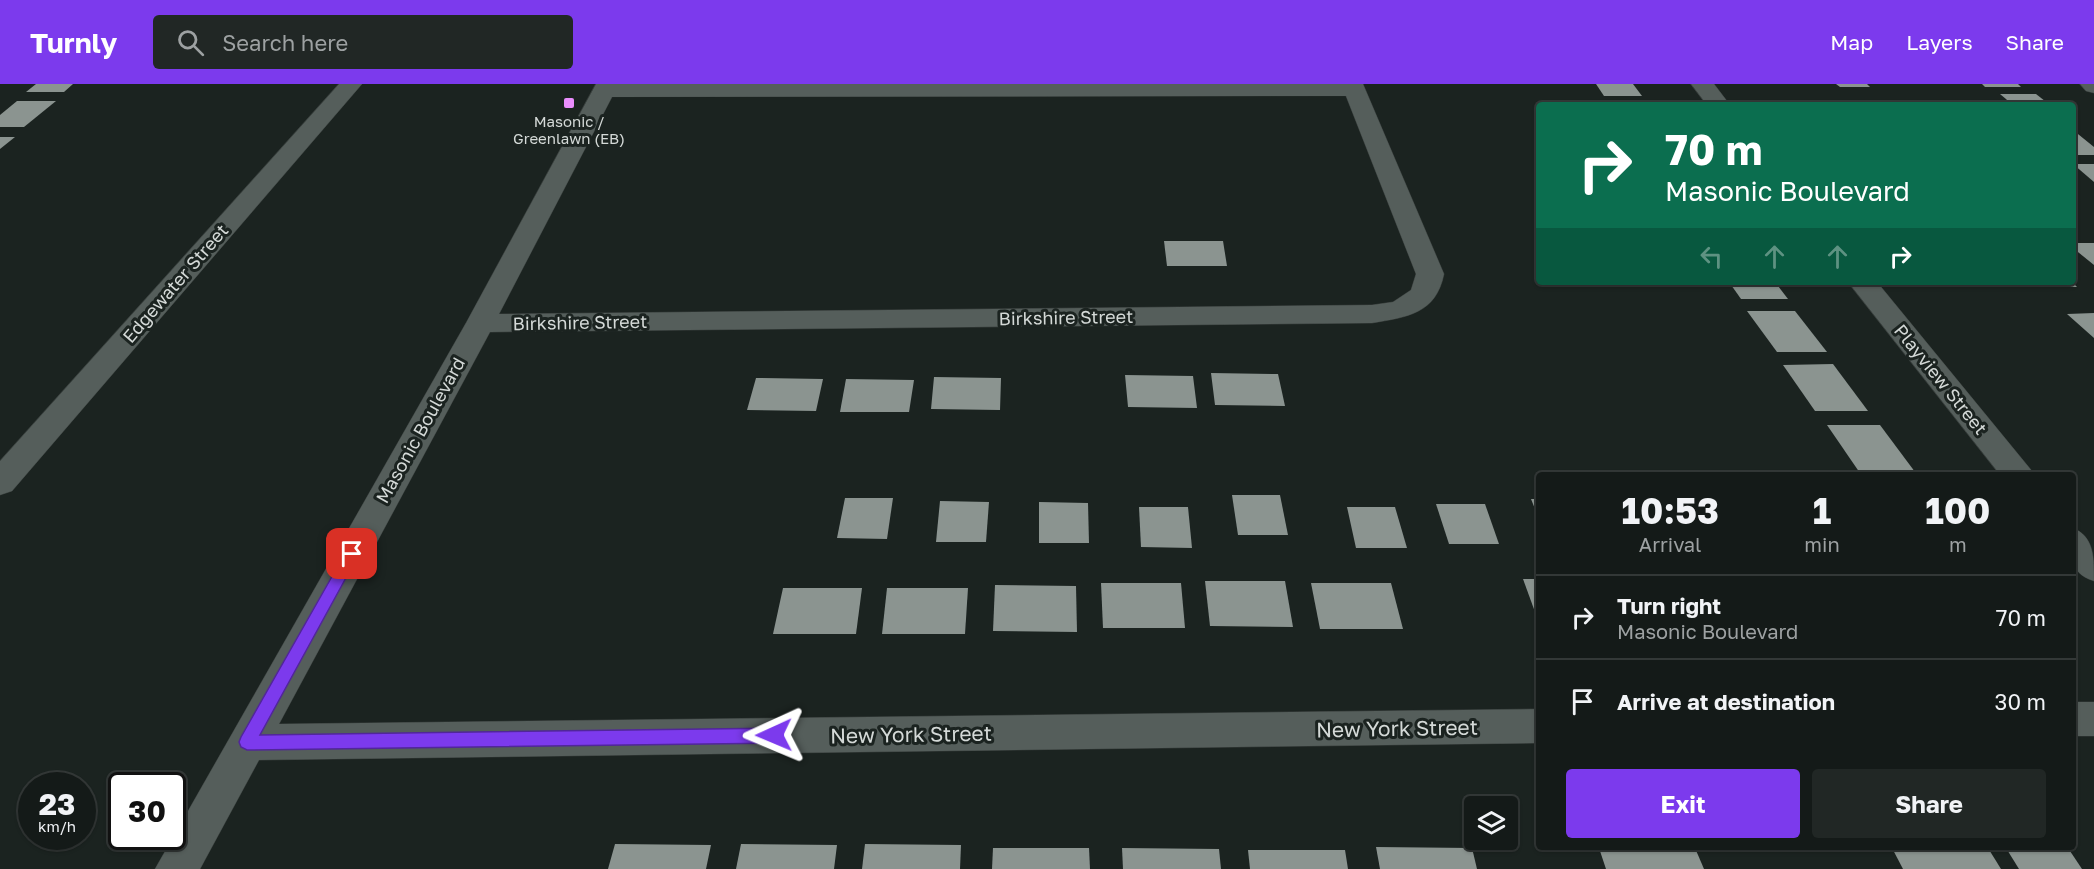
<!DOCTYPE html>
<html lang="en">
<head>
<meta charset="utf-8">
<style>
	:root { --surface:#141a18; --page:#212725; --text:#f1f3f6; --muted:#9da1a2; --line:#333837; --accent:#7c3aed }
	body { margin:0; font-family:"Golos Text",sans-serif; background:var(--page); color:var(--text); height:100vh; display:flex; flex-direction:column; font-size:22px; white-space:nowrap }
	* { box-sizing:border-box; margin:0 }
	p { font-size:20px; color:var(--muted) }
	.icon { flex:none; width:33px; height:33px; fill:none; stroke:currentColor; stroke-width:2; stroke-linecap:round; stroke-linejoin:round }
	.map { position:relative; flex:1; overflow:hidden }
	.sheet { position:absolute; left:1536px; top:388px; width:540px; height:378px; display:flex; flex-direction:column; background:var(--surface); border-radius:6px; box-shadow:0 2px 4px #0004,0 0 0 2px var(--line) }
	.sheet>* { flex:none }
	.top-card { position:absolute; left:1536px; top:18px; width:540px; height:183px; border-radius:6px; box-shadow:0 2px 4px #0004,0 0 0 2px var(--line); background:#0b6e4f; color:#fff; overflow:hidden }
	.fabs { position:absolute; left:1464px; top:712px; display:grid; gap:12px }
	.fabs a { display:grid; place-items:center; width:54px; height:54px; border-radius:6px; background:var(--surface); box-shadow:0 2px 4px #0004,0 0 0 2px var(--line); font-size:30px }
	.speed { position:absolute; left:18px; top:688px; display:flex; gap:12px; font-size:30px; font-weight:700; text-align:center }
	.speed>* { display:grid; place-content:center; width:78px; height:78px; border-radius:50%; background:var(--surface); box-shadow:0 2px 4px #0004,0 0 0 2px var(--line); line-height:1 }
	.speed small { font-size:15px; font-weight:400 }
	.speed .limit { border:3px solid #111; border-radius:9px; background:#fff; color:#111 }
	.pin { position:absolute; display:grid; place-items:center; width:51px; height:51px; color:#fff; margin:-26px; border-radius:12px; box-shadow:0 3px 9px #0006 }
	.me { position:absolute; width:66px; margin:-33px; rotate:269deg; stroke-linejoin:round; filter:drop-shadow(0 0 4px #0008) }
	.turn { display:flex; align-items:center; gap:21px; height:126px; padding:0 30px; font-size:27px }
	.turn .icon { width:78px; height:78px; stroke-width:2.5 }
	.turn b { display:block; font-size:42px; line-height:51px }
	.lanes { display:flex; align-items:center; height:57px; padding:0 30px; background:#0003; justify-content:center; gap:30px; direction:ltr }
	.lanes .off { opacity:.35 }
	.eta { display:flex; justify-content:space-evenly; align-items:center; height:102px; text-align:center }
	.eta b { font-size:36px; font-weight:700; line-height:42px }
	.action { display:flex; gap:12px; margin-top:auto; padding:12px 30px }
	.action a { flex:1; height:69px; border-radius:6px; background:var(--accent); color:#fff; font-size:24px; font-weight:700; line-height:69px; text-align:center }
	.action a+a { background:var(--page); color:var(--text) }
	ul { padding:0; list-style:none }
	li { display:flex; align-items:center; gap:18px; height:84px; padding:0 30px; border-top:2px solid var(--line) }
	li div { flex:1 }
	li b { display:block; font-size:22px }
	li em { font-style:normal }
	header { display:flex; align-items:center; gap:36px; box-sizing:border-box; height:84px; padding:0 30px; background:var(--accent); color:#fff }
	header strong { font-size:28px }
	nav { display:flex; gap:33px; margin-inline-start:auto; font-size:21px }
	.search { width:420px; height:54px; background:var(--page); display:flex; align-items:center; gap:15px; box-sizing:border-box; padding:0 21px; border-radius:6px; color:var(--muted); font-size:22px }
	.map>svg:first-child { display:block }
	.building { fill:#8b9490 }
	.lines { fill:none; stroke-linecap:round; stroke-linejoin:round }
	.minor-casing { stroke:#373d3b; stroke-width:1 }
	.minor { fill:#555e5b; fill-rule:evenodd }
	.route { fill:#7c3aed; stroke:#51269a; stroke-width:1.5 }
	.poi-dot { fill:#ea8dfd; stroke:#1b2320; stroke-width:2 }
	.labels { text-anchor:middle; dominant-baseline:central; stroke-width:6; stroke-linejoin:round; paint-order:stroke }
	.far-poi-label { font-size:15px; fill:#d4d9d7; stroke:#1b2320 }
	.street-label { font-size:18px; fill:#d4d9d7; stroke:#1b2320 }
	.near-street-label { font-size:21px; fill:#d4d9d7; stroke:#1b2320 }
</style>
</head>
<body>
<header>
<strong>Turnly</strong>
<div class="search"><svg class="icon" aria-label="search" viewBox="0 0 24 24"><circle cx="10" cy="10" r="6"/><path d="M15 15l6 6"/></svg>Search here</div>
<nav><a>Map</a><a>Layers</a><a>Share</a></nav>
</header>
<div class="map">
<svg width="2094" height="785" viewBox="0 0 2094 785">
	<rect width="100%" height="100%" fill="#1b2320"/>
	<!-- building -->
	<g class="building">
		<polygon points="36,0 73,0 64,8 26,8"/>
		<polygon points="1596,0 1633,0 1642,12 1604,12"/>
		<polygon points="1836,0 1867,0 1870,3 1840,3"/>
		<polygon points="1982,0 2018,0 2021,3 1985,3"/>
		<polygon points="2000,10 2036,10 2050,21 2013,21"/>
		<polygon points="17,17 56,17 24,43 0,43 0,31"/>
		<polygon points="2073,46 2094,63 2094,71 2073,71"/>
		<polygon points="0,53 15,53 0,65"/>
		<polygon points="2073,80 2094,80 2094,98"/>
		<polygon points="1164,157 1223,157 1227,182 1167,182"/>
		<polygon points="2073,159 2094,159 2094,181 2073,164"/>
		<polygon points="1729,198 1775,198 1788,215 1741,215"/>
		<polygon points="2034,198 2072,198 2077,203 2039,203"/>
		<polygon points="1747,227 1795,227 1827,268 1777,268"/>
		<polygon points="2094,229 2094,254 2067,230"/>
		<polygon points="1833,280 1868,327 1815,327 1783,281"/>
		<polygon points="1211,289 1278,290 1285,322 1215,321"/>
		<polygon points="1125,291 1193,292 1197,324 1128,323"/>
		<polygon points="934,293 1001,294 1000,326 931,325"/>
		<polygon points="756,294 823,295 816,327 747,326"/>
		<polygon points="846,295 914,296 909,328 840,328"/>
		<polygon points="1827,341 1880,341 1918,392 1862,392"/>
		<polygon points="1232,411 1280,411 1288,451 1238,451"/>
		<polygon points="845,414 893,414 887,455 837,454"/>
		<polygon points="1531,415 1539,415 1539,435"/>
		<polygon points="940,417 989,418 986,458 936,458"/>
		<polygon points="1039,418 1088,419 1089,459 1039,459"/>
		<polygon points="1436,420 1485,420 1499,460 1449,460"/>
		<polygon points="1139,423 1188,423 1192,464 1141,463"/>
		<polygon points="1347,423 1395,423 1407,464 1356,464"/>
		<polygon points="1523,495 1539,495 1539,539"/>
		<polygon points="1205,497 1285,497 1293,543 1210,542"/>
		<polygon points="1101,499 1181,499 1185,544 1103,544"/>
		<polygon points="1311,499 1391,499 1403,545 1320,545"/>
		<polygon points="995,501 1076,502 1077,548 993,547"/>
		<polygon points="783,504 862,504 856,550 773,550"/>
		<polygon points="887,504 968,504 965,550 882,550"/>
		<polygon points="615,760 711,761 706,785 608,785"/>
		<polygon points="741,760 837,761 834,785 736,785"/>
		<polygon points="865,760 961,761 960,785 862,785"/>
		<polygon points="1376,763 1472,764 1477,785 1380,785"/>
		<polygon points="993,764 1089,764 1090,785 992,785"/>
		<polygon points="1122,764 1219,765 1221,785 1123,785"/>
		<polygon points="1599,764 1695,764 1704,785 1606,785"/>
		<polygon points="1892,764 1988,764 2001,785 1903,785"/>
		<polygon points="2006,764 2068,764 2082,785 2019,785"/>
		<polygon points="1248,766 1345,766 1348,785 1250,785"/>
	</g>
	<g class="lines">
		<defs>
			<g id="minor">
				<polygon points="339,0 362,0 12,407 0,411 0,377"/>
				<path d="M596 0H1363L1444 190C1436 230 1407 233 1372 239L490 248 279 640 1539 625V659L259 676 200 785H155L466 239ZM1346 12 1416 190 1411 206 1393 218 1372 221 499 230 612 13Z"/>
				<polygon points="1691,0 1714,0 1730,21 1707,21"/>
				<polygon points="2080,0 2094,0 2094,9 2086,7"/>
				<polygon points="1848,198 1877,198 2036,392 2001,392"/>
				<path d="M2073 444C2094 453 2094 472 2094 497 2066 488 2073 469 2073 444Z"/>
				<rect x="2073" y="618" width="21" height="34"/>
			</g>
		</defs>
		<!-- minor casing -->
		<use href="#minor" class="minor-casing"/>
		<!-- minor -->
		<use href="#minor" class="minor"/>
	</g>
	<!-- route -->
	<polygon class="route" points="352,464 357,466 359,470 260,651 774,644 779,646 782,651 779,657 774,659 247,666 241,663 239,658 241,653 347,466"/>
	<!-- markers -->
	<rect class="poi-dot" x="563" y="13" width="12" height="12" rx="3"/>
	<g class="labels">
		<!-- far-poi labels -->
		<g class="far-poi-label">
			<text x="569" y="37">Masonic /<tspan x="569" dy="17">Greenlawn (EB)</tspan></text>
		</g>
		<!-- street labels -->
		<g class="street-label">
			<text transform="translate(175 199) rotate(-49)">Edgewater Street</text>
			<text transform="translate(1066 233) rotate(-1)">Birkshire Street</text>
			<text transform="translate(580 238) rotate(-1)">Birkshire Street</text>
			<text transform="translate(1941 295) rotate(51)">Playview Street</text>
			<text transform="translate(420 346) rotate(-61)">Masonic Boulevard</text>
		</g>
		<!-- near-street labels -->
		<g class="near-street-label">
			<text transform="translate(1397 644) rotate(-1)">New York Street</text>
			<text transform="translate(911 650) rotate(-1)">New York Street</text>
		</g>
	</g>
</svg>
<div class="fabs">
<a><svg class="icon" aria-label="layers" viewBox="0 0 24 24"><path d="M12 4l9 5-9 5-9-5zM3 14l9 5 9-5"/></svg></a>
</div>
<div class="speed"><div>23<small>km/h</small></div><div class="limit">30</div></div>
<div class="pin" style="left:352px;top:470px;background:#d93025"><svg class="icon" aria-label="arrive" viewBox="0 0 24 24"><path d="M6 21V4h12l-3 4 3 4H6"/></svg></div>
<svg class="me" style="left:774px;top:651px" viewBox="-20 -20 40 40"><path d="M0-17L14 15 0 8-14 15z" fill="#7c3aed" stroke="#fff" stroke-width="4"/></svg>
<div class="top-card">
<div class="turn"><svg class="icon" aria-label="right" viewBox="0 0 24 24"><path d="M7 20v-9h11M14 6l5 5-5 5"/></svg><div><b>70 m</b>Masonic Boulevard</div></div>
<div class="lanes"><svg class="icon off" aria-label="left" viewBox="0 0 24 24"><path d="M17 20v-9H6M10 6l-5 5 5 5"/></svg><svg class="icon off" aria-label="ahead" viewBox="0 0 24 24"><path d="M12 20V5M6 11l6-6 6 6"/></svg><svg class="icon off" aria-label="ahead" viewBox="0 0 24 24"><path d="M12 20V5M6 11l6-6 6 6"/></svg><svg class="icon" aria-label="right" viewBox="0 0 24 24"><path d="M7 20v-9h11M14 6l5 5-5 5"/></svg></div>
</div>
<section class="sheet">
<div class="eta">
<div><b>10:53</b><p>Arrival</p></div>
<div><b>1</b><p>min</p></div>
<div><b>100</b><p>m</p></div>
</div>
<ul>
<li><svg class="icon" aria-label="right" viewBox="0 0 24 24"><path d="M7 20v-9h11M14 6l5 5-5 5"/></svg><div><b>Turn right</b><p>Masonic Boulevard</p></div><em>70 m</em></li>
<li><svg class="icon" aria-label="arrive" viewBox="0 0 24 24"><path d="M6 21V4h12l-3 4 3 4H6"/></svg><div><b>Arrive at destination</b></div><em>30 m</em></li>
</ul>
<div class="action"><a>Exit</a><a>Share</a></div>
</section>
</div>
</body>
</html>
